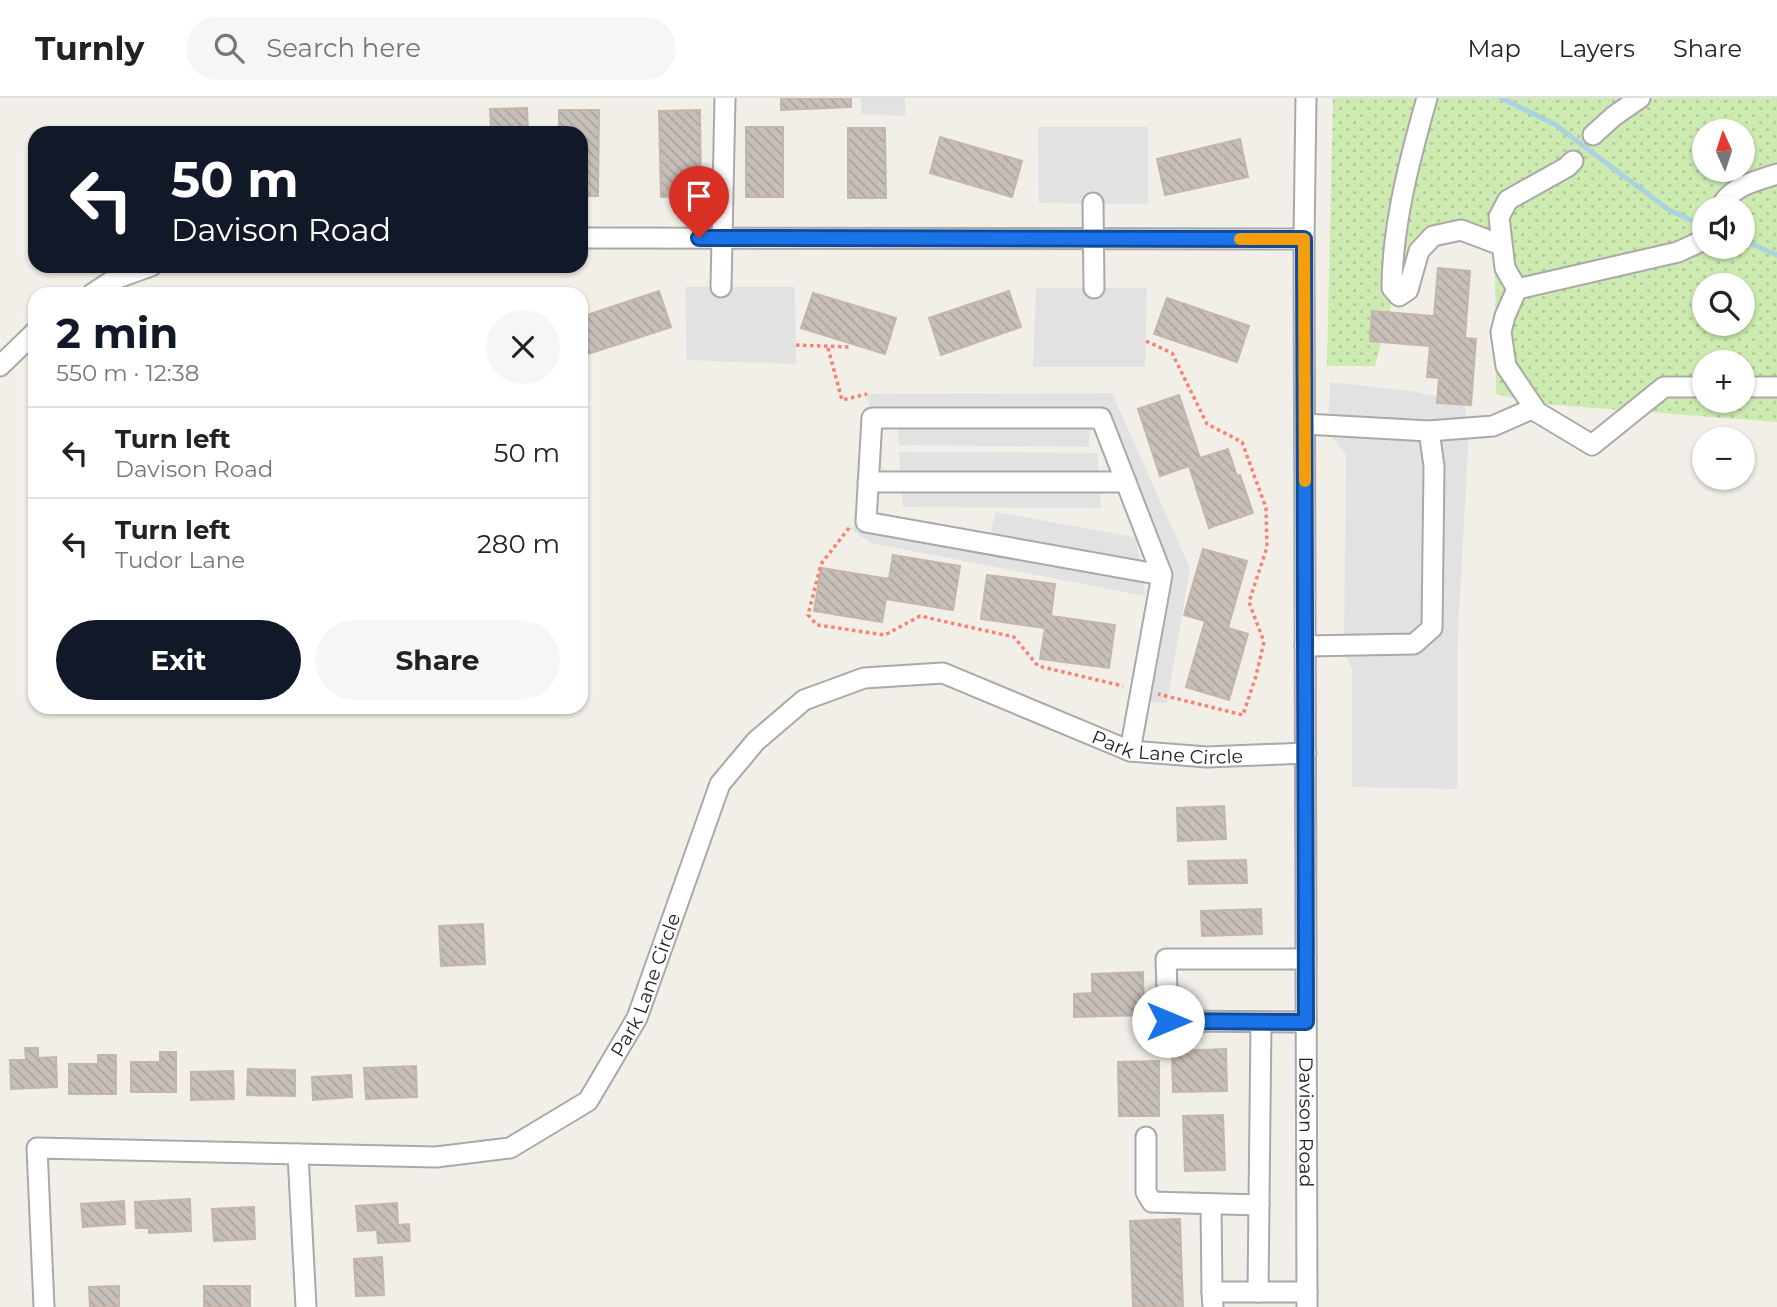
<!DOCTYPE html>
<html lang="en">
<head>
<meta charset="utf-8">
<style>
	:root { --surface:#fff; --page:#f6f6f6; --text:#222; --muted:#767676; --line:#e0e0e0; --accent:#111827 }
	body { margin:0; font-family:Montserrat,sans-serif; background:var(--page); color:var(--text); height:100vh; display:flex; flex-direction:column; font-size:26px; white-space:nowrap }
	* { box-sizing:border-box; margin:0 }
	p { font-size:23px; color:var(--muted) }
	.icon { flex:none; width:38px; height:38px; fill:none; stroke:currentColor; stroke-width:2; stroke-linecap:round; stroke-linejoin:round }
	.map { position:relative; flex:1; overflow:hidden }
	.sheet { position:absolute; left:28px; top:189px; width:560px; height:427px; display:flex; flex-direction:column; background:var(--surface); border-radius:21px; box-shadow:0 2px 5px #0004 }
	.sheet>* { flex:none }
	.top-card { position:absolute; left:28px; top:28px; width:560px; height:147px; border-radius:21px; box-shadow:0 2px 5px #0004; background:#111827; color:#fff; overflow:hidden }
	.needle { width:46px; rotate:357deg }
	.fabs { position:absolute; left:1692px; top:21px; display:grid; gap:14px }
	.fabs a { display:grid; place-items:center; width:63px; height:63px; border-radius:50%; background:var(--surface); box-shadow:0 2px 5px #0004; font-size:35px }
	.pin { position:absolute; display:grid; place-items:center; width:60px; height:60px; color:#fff; margin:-72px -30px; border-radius:50% 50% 50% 0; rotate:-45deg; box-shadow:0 0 7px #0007 }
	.pin .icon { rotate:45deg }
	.me { position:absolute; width:77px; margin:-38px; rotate:90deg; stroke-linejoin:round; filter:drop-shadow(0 0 5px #0008) }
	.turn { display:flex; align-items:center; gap:24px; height:147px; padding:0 28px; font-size:32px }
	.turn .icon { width:91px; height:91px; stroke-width:2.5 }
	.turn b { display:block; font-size:49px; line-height:60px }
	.round { display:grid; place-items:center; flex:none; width:74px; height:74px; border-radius:37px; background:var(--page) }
	.headline { display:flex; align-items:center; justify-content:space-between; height:119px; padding:0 28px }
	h1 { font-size:42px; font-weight:700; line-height:52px; color:var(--accent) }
	.primary-button { display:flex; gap:14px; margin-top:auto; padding:14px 28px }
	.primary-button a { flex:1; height:80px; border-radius:42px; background:var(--accent); color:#fff; font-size:28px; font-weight:700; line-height:80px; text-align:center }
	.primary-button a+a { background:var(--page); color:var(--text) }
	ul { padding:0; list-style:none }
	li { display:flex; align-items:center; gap:21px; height:91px; padding:0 28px; border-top:2px solid var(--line) }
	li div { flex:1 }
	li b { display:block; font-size:26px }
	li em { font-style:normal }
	header { display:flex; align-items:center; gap:42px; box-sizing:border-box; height:98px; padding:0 35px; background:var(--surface); border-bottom:2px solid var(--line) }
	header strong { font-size:33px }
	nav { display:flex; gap:38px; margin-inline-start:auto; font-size:24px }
	.search { width:490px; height:63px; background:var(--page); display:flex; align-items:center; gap:18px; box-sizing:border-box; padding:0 24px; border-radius:38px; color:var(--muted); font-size:26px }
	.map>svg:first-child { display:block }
	.grass { fill:url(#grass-dots); fill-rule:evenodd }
	.parking { fill:#e2e2e2 }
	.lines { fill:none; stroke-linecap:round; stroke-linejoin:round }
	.stream { stroke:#aad3df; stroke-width:5 }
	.building { fill:url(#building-back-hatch); stroke:#c4b6ab; stroke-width:2 }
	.minor-casing { stroke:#a9a9a9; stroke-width:23 }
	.path { stroke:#fa8072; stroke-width:3.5; stroke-dasharray:3.5 3.5; stroke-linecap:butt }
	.minor { stroke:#fff; stroke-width:19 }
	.route-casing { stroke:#114b97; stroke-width:18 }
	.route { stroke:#1a73e8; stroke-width:12 }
	.slow { stroke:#f59e0b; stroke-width:12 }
	.labels { text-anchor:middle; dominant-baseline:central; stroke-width:6; stroke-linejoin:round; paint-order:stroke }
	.street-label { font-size:19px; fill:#222; stroke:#fff }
</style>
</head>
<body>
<header>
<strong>Turnly</strong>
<div class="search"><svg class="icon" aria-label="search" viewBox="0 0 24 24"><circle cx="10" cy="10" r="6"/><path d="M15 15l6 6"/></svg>Search here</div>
<nav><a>Map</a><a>Layers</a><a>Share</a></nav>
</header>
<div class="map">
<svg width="1777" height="1209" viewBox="0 0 1777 1209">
	<defs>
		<pattern id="grass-dots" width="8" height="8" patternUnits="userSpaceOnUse" patternTransform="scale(1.75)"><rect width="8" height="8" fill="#cdebb0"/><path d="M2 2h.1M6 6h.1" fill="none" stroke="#b0c997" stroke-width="1.8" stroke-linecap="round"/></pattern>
		<pattern id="building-back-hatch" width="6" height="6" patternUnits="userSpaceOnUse" patternTransform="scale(1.75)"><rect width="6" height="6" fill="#c7bfb8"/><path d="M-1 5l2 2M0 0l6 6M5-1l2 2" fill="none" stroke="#aba49e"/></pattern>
	</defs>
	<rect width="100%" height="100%" fill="#f2efe9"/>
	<!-- grass -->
	<path class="grass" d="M1333 0H1777V324L1543 306 1496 296 1495 136 1413 146 1392 203 1375 268H1327ZM1704 33H1743V72H1704ZM1704 110H1743V149H1704ZM1704 187H1743V226H1704ZM1704 264H1743V303H1704Z"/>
	<!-- parking -->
	<g class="parking">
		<polygon points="861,0 905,0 905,18 861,16"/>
		<polygon points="1038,29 1148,29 1148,106 1039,105"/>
		<polygon points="685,189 795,189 796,266 687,262"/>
		<polygon points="1036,190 1147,190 1145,269 1033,269"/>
		<polygon points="1330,284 1417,294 1464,305 1469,332 1457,552 1457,691 1352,689 1352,572 1344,551 1346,357 1328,333"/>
		<polygon points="1112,295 1190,470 1167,605 1139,604 1162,477 1101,321 1090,333 1089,349 899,347 898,329 872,320 867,296"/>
		<polygon points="899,354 1097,355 1101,410 903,409"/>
		<polygon points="995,414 1135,439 1143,474 1145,498 871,445 849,430 866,424 989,446"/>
	</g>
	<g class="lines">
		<!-- stream -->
		<g class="stream">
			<polyline points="1501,0 1554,26 1669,112 1704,128"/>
			<polyline points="1743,142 1777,157"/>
		</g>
	</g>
	<!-- building -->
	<g class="building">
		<polygon points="781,0 851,0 851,9 781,12"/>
		<polygon points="527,10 528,35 491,35 490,11"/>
		<polygon points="559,12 599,12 598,98 581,98 581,35 559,35"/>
		<polygon points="700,12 701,98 661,99 659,13"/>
		<rect x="746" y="29" width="37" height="70"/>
		<polygon points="848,30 885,30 886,100 848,100"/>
		<polygon points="940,39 1022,63 1012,99 930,75"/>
		<polygon points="1240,41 1248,79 1165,97 1157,61"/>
		<polygon points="1438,170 1470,173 1465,240 1476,241 1471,307 1437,305 1439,280 1427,279 1430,248 1370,243 1372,213 1434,218"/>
		<polygon points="659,193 671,229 588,256 581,235 581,219"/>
		<polygon points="1009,193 1021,229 941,257 929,220"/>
		<polygon points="813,195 896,220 885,256 801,230"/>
		<polygon points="1167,200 1249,228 1237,264 1154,236"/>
		<polygon points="1179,297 1200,360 1228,351 1237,378 1240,377 1253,415 1209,430 1189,368 1160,378 1138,311"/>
		<polygon points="1203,451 1247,463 1228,530 1248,536 1229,602 1186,589 1205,523 1184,517"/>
		<polygon points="893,457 960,468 953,512 886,501 882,524 814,513 821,470 889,481"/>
		<polygon points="987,477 1055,486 1051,518 1115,527 1109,570 1040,561 1045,530 981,521"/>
		<polygon points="1224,708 1226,741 1178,743 1177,710"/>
		<polygon points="1246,762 1247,785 1189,786 1188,763"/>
		<polygon points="1261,811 1262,836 1202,838 1201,813"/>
		<polygon points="483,826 485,866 441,868 439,828"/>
		<polygon points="1143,874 1144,917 1074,919 1074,896 1092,895 1092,876"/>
		<polygon points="25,950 38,950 38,960 56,959 57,989 11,991 10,962 26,962"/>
		<polygon points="1226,951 1227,993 1173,994 1172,953"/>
		<polygon points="160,954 176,954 176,994 131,994 131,964 160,964"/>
		<polygon points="98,957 116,957 116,996 69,996 69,966 98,966"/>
		<polygon points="1159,963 1159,1018 1119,1018 1118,964"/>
		<polygon points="416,968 417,999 366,1001 364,970"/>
		<polygon points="248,971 295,972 295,998 247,997"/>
		<polygon points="233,973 234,1001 191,1002 191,974"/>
		<polygon points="351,977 352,999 313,1002 312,979"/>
		<polygon points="1223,1017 1225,1072 1185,1073 1183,1018"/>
		<polygon points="190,1101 191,1133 149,1135 149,1130 136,1130 135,1104"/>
		<polygon points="124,1103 125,1126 83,1129 81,1106"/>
		<polygon points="397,1105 398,1127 409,1126 410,1143 378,1145 377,1132 358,1133 356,1108"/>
		<polygon points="254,1109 255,1141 214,1143 212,1111"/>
		<polygon points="1180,1121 1183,1209 1133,1209 1130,1123"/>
		<polygon points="382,1159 384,1197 356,1198 354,1161"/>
		<polygon points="119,1188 119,1209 90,1209 89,1189"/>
		<rect x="204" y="1188" width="46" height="21"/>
	</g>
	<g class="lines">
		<defs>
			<g id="minor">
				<path id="s1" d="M1306 0 1304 141 1307 1209"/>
				<path d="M1427 0C1410 60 1392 128 1392 190L1399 198 1408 192 1419 153 1433 138 1461 132 1501 147"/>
				<polyline points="1593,37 1614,18 1640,0"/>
				<polyline points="1573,63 1567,69 1508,102 1499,119 1505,170 1517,191 1678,154 1704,142"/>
				<polyline points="1093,105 1094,190"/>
				<path d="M1720 110C1732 87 1754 84 1777 76"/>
				<polyline points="581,140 1304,141"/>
				<polyline points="721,189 725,0"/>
				<polyline points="1517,191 1505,218 1501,234 1506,268 1537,314 1592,347 1664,289 1704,289"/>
				<polyline points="92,196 115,181 151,168"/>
				<polyline points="0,268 35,234"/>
				<polyline points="1743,289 1777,289"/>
				<polyline points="1305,326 1429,333 1434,368 1432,530 1414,546 1305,548"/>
				<polyline points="1429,333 1493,328 1534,310"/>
				<polyline points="868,384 1126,384"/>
				<polyline points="1130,653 1162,477 1101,320 872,320 866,424 1162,477"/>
				<polyline points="1306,861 1166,861 1168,923 1306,924"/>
				<polyline points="1261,924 1258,1194 1307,1194"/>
				<polyline points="1146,1039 1146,1094 1152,1104 1259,1107"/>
				<polyline points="298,1056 306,1209"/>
				<polyline points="1211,1106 1212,1194"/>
				<path id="s2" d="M44 1209 37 1050 436 1059 510 1050 588 1003 637 920 720 686 756 643 804 602 864 580 943 575 1130 653 1207 659 1306 655"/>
				<polyline points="1213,1209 1212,1194 1258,1194"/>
			</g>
		</defs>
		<!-- minor casing -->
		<use href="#minor" class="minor-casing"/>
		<!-- path -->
		<g class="path">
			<polyline points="1146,243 1172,255 1207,326 1242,344 1266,410 1267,449 1249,504 1264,544 1256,578 1243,617 1158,596"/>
			<polyline points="796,247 849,249"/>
			<polyline points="828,250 842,302 867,296"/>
			<polyline points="849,430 821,466 808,517 817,527 885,537 920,518 1014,539 1038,568 1123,588"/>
		</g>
		<!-- minor -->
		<use href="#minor" class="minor"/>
	</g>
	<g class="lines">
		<defs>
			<polyline id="route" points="699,140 1304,141 1306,924 1168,923"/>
		</defs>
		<!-- route casing -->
		<use href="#route" class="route-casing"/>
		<!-- route -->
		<use href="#route" class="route"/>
		<!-- slow -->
		<polyline class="slow" points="1240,141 1304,141 1305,383"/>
	</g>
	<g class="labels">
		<!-- street labels -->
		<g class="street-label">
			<text stroke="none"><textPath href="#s2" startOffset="1570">Park Lane Circle</textPath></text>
			<text stroke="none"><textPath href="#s2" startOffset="854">Park Lane Circle</textPath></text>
			<text stroke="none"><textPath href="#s1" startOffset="1024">Davison Road</textPath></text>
		</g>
	</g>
</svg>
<div class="fabs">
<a><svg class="needle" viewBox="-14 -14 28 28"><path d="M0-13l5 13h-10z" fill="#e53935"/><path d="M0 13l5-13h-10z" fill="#767676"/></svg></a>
<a><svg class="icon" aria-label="sound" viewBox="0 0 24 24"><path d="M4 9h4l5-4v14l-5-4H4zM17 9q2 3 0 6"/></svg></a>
<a><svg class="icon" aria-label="search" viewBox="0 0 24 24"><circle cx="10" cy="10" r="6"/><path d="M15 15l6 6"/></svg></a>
<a>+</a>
<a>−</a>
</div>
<div class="pin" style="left:699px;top:140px;background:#d93025"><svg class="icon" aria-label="arrive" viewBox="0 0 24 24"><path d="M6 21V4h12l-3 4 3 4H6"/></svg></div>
<svg class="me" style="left:1168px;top:923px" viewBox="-20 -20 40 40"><circle r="19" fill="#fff"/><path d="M0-13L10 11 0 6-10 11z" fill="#1a73e8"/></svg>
<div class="top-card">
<div class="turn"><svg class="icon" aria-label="left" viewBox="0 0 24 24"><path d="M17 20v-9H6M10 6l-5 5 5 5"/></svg><div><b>50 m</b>Davison Road</div></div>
</div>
<section class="sheet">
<div class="headline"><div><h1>2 min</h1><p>550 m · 12:38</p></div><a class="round"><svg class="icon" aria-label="close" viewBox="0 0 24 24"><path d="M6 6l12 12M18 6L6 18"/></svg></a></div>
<ul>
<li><svg class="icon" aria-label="left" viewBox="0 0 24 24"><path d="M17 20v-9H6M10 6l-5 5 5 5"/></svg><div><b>Turn left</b><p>Davison Road</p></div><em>50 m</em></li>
<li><svg class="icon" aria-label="left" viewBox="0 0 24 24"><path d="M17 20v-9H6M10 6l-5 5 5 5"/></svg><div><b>Turn left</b><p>Tudor Lane</p></div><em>280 m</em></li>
</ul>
<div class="primary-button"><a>Exit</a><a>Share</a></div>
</section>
</div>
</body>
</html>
